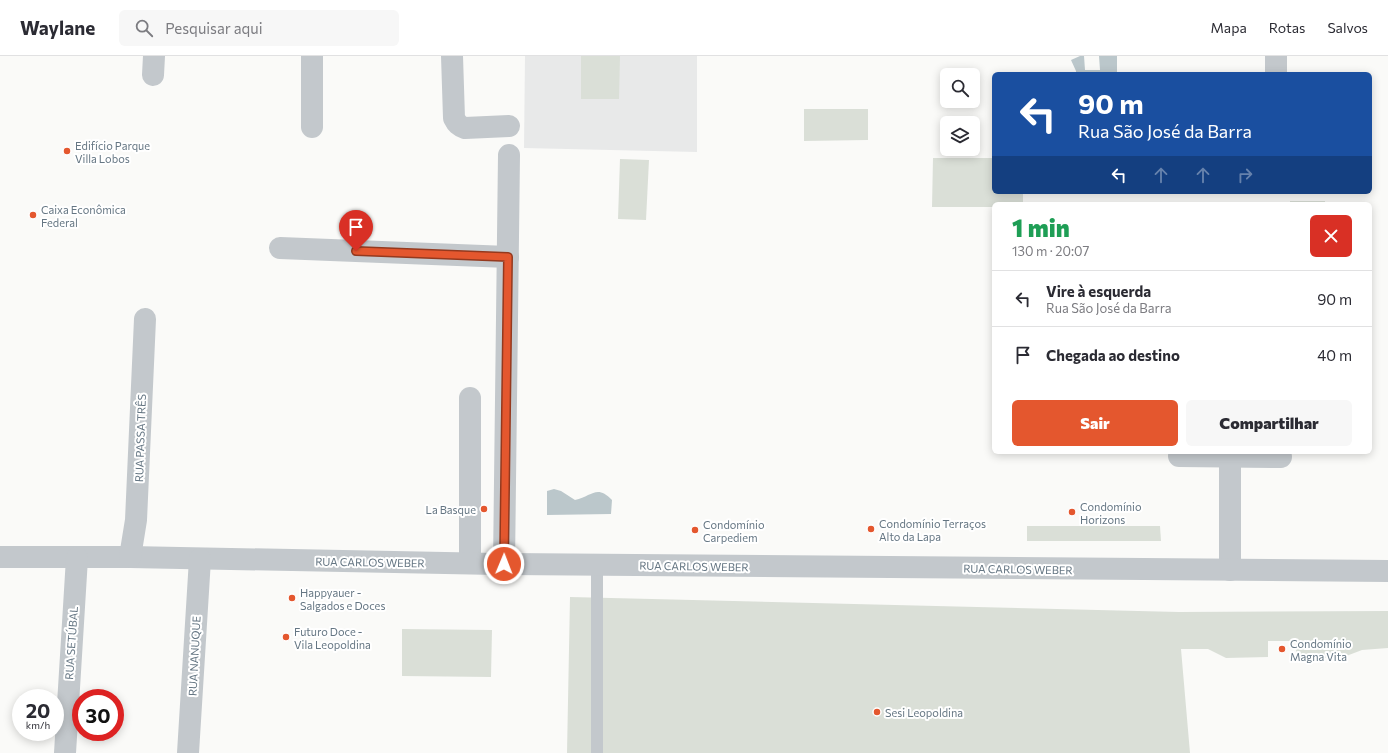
<!DOCTYPE html>
<html lang="pt">
<head>
<meta charset="utf-8">
<style>
	:root { --surface:#fff; --page:#f7f7f7; --text:#2b2b33; --muted:#7c7c81; --line:#e1e1e2; --accent:#e4572e }
	body { margin:0; font-family:Commissioner,sans-serif; background:var(--page); color:var(--text); height:100vh; display:flex; flex-direction:column; font-size:15px; white-space:nowrap }
	* { box-sizing:border-box; margin:0 }
	p { font-size:13px; color:var(--muted) }
	.icon { flex:none; width:22px; height:22px; fill:none; stroke:currentColor; stroke-width:2; stroke-linecap:round; stroke-linejoin:round }
	.map { position:relative; flex:1; overflow:hidden }
	.drawer { position:absolute; left:992px; top:146px; width:380px; height:252px; display:flex; flex-direction:column; background:var(--surface); border-radius:6px; box-shadow:0 2px 10px #0003 }
	.drawer>* { flex:none }
	.guide { position:absolute; left:992px; top:16px; width:380px; height:122px; border-radius:6px; box-shadow:0 2px 10px #0003; background:#1a4fa0; color:#fff; overflow:hidden }
	.controls { position:absolute; left:940px; top:12px; display:grid; gap:8px }
	.controls a { display:grid; place-items:center; width:40px; height:40px; border-radius:6px; background:var(--surface); box-shadow:0 2px 10px #0003; font-size:20px }
	.speed { position:absolute; left:12px; top:633px; display:flex; gap:8px; font-size:20px; font-weight:700; text-align:center }
	.speed>* { display:grid; place-content:center; width:52px; height:52px; border-radius:50%; background:var(--surface); box-shadow:0 2px 10px #0003; line-height:1 }
	.speed small { font-size:10px; font-weight:400 }
	.speed .limit { border:6px solid #d22; background:#fff; color:#111 }
	.pin { position:absolute; display:grid; place-items:center; width:34px; height:34px; color:#fff; margin:-41px -17px; border-radius:50% 50% 50% 0; rotate:-45deg; box-shadow:0 0 4px #0007 }
	.pin .icon { rotate:45deg }
	.me { position:absolute; width:44px; margin:-22px; rotate:1deg; stroke-linejoin:round; filter:drop-shadow(0 0 3px #0008) }
	.turn { display:flex; align-items:center; gap:14px; height:84px; padding:0 20px; font-size:18px }
	.turn .icon { width:52px; height:52px; stroke-width:2.5 }
	.turn b { display:block; font-size:28px; line-height:34px }
	.lanes { display:flex; align-items:center; height:38px; padding:0 20px; background:#0003; justify-content:center; gap:20px; direction:ltr }
	.lanes .off { opacity:.35 }
	.round { display:grid; place-items:center; flex:none; width:42px; height:42px; border-radius:6px; background:var(--page) }
	.headline { display:flex; align-items:center; justify-content:space-between; height:68px; padding:0 20px }
	h1 { font-size:24px; font-weight:800; line-height:30px; color:#1e9e55 }
	.button { display:flex; gap:8px; margin-top:auto; padding:8px 20px }
	.button a { flex:1; height:46px; border-radius:6px; background:var(--accent); color:#fff; font-size:16px; font-weight:800; line-height:46px; text-align:center }
	.button a+a { background:var(--page); color:var(--text) }
	ul { padding:0; list-style:none }
	li { display:flex; align-items:center; gap:12px; height:56px; padding:0 20px; border-top:1px solid var(--line) }
	li div { flex:1 }
	li b { display:block; font-size:15px }
	li em { font-style:normal }
	header { display:flex; align-items:center; gap:24px; box-sizing:border-box; height:56px; padding:0 20px; background:var(--surface); border-bottom:1px solid var(--line) }
	header strong { font-size:19px }
	nav { display:flex; gap:22px; margin-inline-start:auto; font-size:14px }
	.search { width:280px; height:36px; background:var(--page); display:flex; align-items:center; gap:10px; box-sizing:border-box; padding:0 14px; border-radius:6px; color:var(--muted); font-size:15px }
	.map>svg:first-child { display:block }
	.built { fill:#e8e9e9 }
	.green { fill:#dadfd7 }
	.water { fill:#bbc7cb }
	.lines { fill:none; stroke-linecap:round; stroke-linejoin:round }
	.lane { stroke:#c3c8cc; stroke-width:12 }
	.street { stroke:#c3c8cc; stroke-width:22 }
	.route-casing { stroke:#94391e; stroke-width:10 }
	.route { stroke:#e4572e; stroke-width:7 }
	.poi-dot { fill:#e4572e; stroke:#fff; stroke-width:1.5 }
	.labels { text-anchor:middle; dominant-baseline:central; stroke-width:4; stroke-linejoin:round; paint-order:stroke }
	.poi-label { font-size:11px; fill:#657683; stroke:#fff; text-anchor:start }
	.street-label { font-size:11px; fill:#657683; stroke:#fff }
</style>
</head>
<body>
<header>
<strong>Waylane</strong>
<div class="search"><svg class="icon" aria-label="search" viewBox="0 0 24 24"><circle cx="10" cy="10" r="6"/><path d="M15 15l6 6"/></svg>Pesquisar aqui</div>
<nav><a>Mapa</a><a>Rotas</a><a>Salvos</a></nav>
</header>
<div class="map">
<svg width="1388" height="697" viewBox="0 0 1388 697">
	<rect width="100%" height="100%" fill="#fafaf8"/>
	<!-- built -->
	<polygon class="built" points="525,0 697,0 697,96 524,92"/>
	<!-- green -->
	<g class="green">
		<polygon points="581,0 620,0 619,43 581,43"/>
		<polygon points="804,53 868,53 868,84 804,85"/>
		<polygon points="933,102 994,102 994,136 1023,136 1023,148 994,148 994,151 932,151"/>
		<polygon points="620,103 649,104 646,164 618,163"/>
		<rect x="1290" y="145" width="35" height="3"/>
		<polygon points="1027,470 1160,470 1161,485 1027,485"/>
		<polygon points="570,541 1179,556 1388,555 1388,592 1362,594 1341,602 1296,602 1296,585 1268,585 1268,601 1226,602 1208,593 1181,593 1190,697 567,697"/>
		<polygon points="402,573 492,574 491,621 402,620"/>
	</g>
	<!-- water -->
	<g class="water">
		<polygon points="1080,0 1084,0 1085,14 1100,14 1099,0 1117,0 1117,18 1076,18 1076,15 1071,4"/>
		<path d="M554 433 561 435 575 444C592 440 597 428 612 444L611 458 547 459V435Z"/>
	</g>
	<g class="lines">
		<!-- lane -->
		<polyline class="lane" points="597,509 597,697"/>
		<!-- street -->
		<g class="street">
			<path d="M452 0 454 62C457 68 459 70 465 72L509 70"/>
			<polyline points="1276,18 1276,0"/>
			<polyline points="153,19 154,0"/>
			<polyline points="312,71 312,0"/>
			<polyline points="280,192 508,201"/>
			<polyline points="470,342 470,507"/>
			<polyline points="1179,400 1281,401"/>
			<polyline points="1230,401 1230,514"/>
			<polyline points="0,501 130,501 496,508 1388,515"/>
			<polyline points="130,501 136,464 145,263"/>
			<polyline points="504,508 509,99"/>
			<polyline points="65,697 77,502"/>
			<polyline points="188,697 200,503"/>
		</g>
	</g>
	<g class="lines">
		<defs>
			<polyline id="route" points="356,195 508,201 504,508"/>
		</defs>
		<!-- route casing -->
		<use href="#route" class="route-casing"/>
		<!-- route -->
		<use href="#route" class="route"/>
	</g>
	<!-- markers -->
	<g class="poi-dot">
		<circle cx="67" cy="95" r="4"/>
		<circle cx="33" cy="159" r="4"/>
		<circle cx="484" cy="453" r="4"/>
		<circle cx="1072" cy="456" r="4"/>
		<circle cx="871" cy="473" r="4"/>
		<circle cx="695" cy="474" r="4"/>
		<circle cx="292" cy="542" r="4"/>
		<circle cx="286" cy="581" r="4"/>
		<circle cx="1282" cy="593" r="4"/>
		<circle cx="877" cy="656" r="4"/>
	</g>
	<g class="labels">
		<!-- poi labels -->
		<g class="poi-label">
			<text x="75" y="89">Edifício Parque<tspan x="75" dy="13">Villa Lobos</tspan></text>
			<text x="41" y="153">Caixa Econômica<tspan x="41" dy="13">Federal</tspan></text>
			<text x="1080" y="450">Condomínio<tspan x="1080" dy="13">Horizons</tspan></text>
			<text x="476" y="453" text-anchor="end">La Basque</text>
			<text x="879" y="467">Condomínio Terraços<tspan x="879" dy="13">Alto da Lapa</tspan></text>
			<text x="703" y="468">Condomínio<tspan x="703" dy="13">Carpediem</tspan></text>
			<text x="300" y="536">Happyauer -<tspan x="300" dy="13">Salgados e Doces</tspan></text>
			<text x="294" y="575">Futuro Doce -<tspan x="294" dy="13">Vila Leopoldina</tspan></text>
			<text x="1290" y="587">Condomínio<tspan x="1290" dy="13">Magna Vita</tspan></text>
			<text x="885" y="656">Sesi Leopoldina</text>
		</g>
		<!-- street labels -->
		<g class="street-label">
			<text transform="translate(140 382) rotate(-88)">RUA PASSA TRÊS</text>
			<text transform="translate(370 506) rotate(1)">RUA CARLOS WEBER</text>
			<text transform="translate(694 510) rotate(1)">RUA CARLOS WEBER</text>
			<text transform="translate(1018 513) rotate(1)">RUA CARLOS WEBER</text>
			<text transform="translate(71 587) rotate(-86)">RUA SETÚBAL</text>
			<text transform="translate(194 600) rotate(-87)">RUA NANUQUE</text>
		</g>
	</g>
</svg>
<div class="controls">
<a><svg class="icon" aria-label="search" viewBox="0 0 24 24"><circle cx="10" cy="10" r="6"/><path d="M15 15l6 6"/></svg></a>
<a><svg class="icon" aria-label="layers" viewBox="0 0 24 24"><path d="M12 4l9 5-9 5-9-5zM3 14l9 5 9-5"/></svg></a>
</div>
<div class="speed"><div>20<small>km/h</small></div><div class="limit">30</div></div>
<div class="pin" style="left:356px;top:195px;background:#d93025"><svg class="icon" aria-label="arrive" viewBox="0 0 24 24"><path d="M6 21V4h12l-3 4 3 4H6"/></svg></div>
<svg class="me" style="left:504px;top:508px" viewBox="-20 -20 40 40"><circle r="17" fill="#e4572e" stroke="#fff" stroke-width="3"/><path d="M0-11L8 9 0 5-8 9z" fill="#fff"/></svg>
<div class="guide">
<div class="turn"><svg class="icon" aria-label="left" viewBox="0 0 24 24"><path d="M17 20v-9H6M10 6l-5 5 5 5"/></svg><div><b>90 m</b>Rua São José da Barra</div></div>
<div class="lanes"><svg class="icon" aria-label="left" viewBox="0 0 24 24"><path d="M17 20v-9H6M10 6l-5 5 5 5"/></svg><svg class="icon off" aria-label="ahead" viewBox="0 0 24 24"><path d="M12 20V5M6 11l6-6 6 6"/></svg><svg class="icon off" aria-label="ahead" viewBox="0 0 24 24"><path d="M12 20V5M6 11l6-6 6 6"/></svg><svg class="icon off" aria-label="right" viewBox="0 0 24 24"><path d="M7 20v-9h11M14 6l5 5-5 5"/></svg></div>
</div>
<section class="drawer">
<div class="headline"><div><h1>1 min</h1><p>130 m · 20:07</p></div><a class="round" style="background:#d93025;color:#fff"><svg class="icon" aria-label="close" viewBox="0 0 24 24"><path d="M6 6l12 12M18 6L6 18"/></svg></a></div>
<ul>
<li><svg class="icon" aria-label="left" viewBox="0 0 24 24"><path d="M17 20v-9H6M10 6l-5 5 5 5"/></svg><div><b>Vire à esquerda</b><p>Rua São José da Barra</p></div><em>90 m</em></li>
<li><svg class="icon" aria-label="arrive" viewBox="0 0 24 24"><path d="M6 21V4h12l-3 4 3 4H6"/></svg><div><b>Chegada ao destino</b></div><em>40 m</em></li>
</ul>
<div class="button"><a>Sair</a><a>Compartilhar</a></div>
</section>
</div>
</body>
</html>
